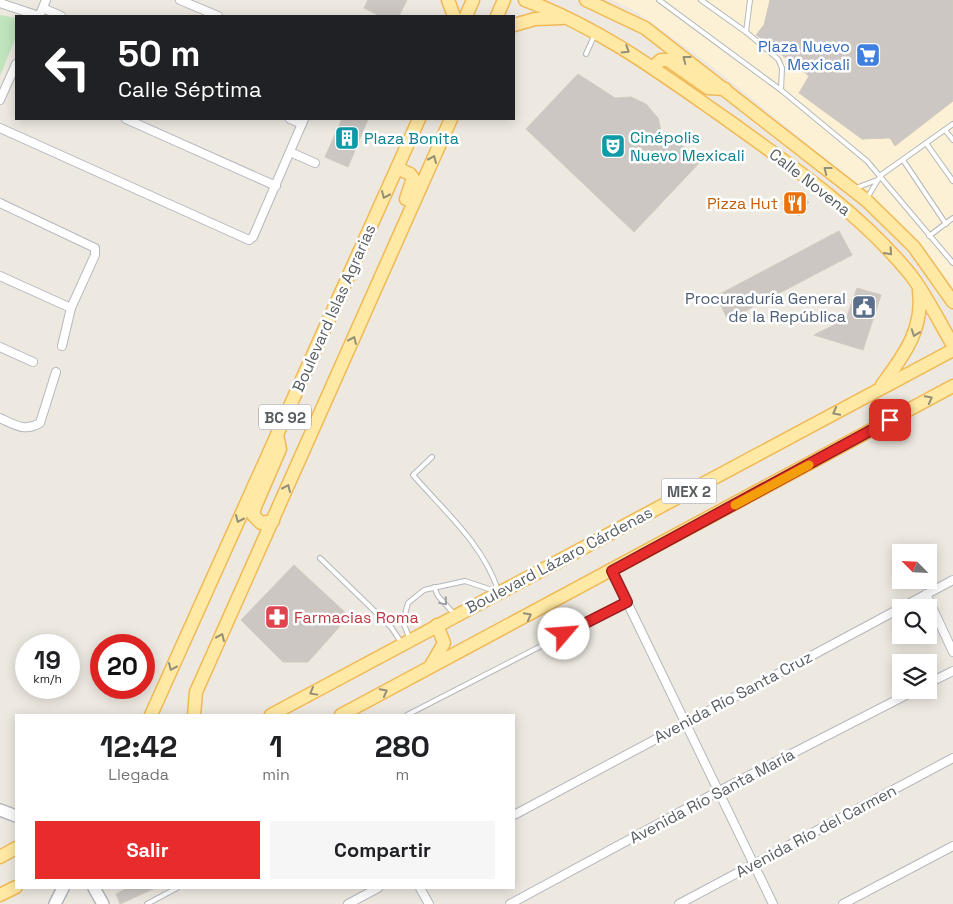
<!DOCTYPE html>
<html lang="es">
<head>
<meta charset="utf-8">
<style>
	:root { --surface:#fff; --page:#f6f6f6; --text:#202124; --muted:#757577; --accent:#e82b2b }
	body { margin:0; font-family:"Space Grotesk",sans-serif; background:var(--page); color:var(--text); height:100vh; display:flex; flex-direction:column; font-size:19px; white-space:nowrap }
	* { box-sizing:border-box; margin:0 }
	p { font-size:16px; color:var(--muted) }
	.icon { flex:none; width:28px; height:28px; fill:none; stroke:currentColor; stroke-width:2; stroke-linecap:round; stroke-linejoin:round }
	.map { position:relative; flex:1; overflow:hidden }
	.side { position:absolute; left:15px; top:714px; width:500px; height:175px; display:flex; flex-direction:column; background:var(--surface); border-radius:0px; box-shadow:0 2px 12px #0003 }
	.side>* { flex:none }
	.hud { position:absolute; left:15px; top:15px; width:500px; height:105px; border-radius:0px; box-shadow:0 2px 12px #0003; background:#202124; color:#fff; overflow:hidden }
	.needle { width:32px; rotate:294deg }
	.fabs { position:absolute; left:892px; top:544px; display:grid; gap:10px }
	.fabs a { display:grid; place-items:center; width:45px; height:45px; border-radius:0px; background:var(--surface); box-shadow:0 2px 12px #0003; font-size:25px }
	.speed { position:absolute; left:15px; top:634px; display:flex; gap:10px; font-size:25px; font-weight:700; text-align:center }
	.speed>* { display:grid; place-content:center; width:65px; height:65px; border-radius:50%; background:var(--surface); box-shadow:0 2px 12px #0003; line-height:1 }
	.speed small { font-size:12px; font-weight:400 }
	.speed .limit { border:8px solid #d22; background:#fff; color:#111 }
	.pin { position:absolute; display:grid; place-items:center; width:42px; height:42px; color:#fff; margin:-21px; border-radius:10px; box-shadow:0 2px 8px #0006 }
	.me { position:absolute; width:55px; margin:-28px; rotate:63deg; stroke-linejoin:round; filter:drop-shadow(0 0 4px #0008) }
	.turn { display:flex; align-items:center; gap:18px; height:105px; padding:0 20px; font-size:22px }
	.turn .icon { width:65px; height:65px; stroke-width:2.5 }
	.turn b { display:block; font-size:35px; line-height:42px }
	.eta { display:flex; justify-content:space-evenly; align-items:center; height:85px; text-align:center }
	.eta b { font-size:30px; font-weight:700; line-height:35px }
	.action { display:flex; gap:10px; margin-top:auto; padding:10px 20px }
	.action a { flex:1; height:58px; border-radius:0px; background:var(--accent); color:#fff; font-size:20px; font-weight:700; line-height:58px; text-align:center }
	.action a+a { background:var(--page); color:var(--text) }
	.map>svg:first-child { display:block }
	.commercial { fill:#fdf1d5 }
	.green { fill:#c0e5bd }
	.building { fill:#ccc7c2; stroke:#d1cabf }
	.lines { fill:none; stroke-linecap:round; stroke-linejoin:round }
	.lane-casing { stroke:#b4b8bc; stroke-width:6 }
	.street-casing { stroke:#b4b8bc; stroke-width:10 }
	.secondary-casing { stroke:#b3b7bc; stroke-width:14 }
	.primary-casing { stroke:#f1b956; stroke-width:15 }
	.lane { stroke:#fff; stroke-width:4 }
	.street { stroke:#fff; stroke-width:8 }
	.secondary { stroke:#fff; stroke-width:11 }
	.primary { stroke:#ffe9a4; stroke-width:12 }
	.oneway { stroke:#938f79 }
	.oneway2 { stroke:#9b9ea1 }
	.route-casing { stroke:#971c1c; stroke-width:12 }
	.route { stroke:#e82b2b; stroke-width:9 }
	.slow { stroke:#f59e0b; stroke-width:9 }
	.labels { text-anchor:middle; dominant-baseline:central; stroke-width:5; stroke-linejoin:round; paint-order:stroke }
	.shield { fill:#fff; stroke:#8b8e91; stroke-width:1 }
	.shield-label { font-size:15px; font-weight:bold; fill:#595e62 }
	.shop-label { font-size:16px; fill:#366cbe; stroke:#fff; text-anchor:end }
	.culture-label { font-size:16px; fill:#0d838f; stroke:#fff; text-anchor:start }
	.street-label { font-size:16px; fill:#595e62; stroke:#fff }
	.food-label { font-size:16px; fill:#c56008; stroke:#fff; text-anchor:end }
	.service-label { font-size:16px; fill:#4e5e75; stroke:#fff; text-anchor:end }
	.health-label { font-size:16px; fill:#be3a42; stroke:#fff; text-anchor:start }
</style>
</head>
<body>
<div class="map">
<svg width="953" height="904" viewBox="0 0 953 904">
	<rect width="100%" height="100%" fill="#ede9e1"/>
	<!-- commercial -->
	<polygon class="commercial" points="612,0 953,0 953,290 917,241 881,204 713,67 637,12"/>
	<!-- green -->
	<polygon class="green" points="0,15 16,18 16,37 0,76"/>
	<!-- building -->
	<g class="building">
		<polygon points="368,0 407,0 399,16 380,16 364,8"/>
		<polygon points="770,0 953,0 953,101 895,146 890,138 862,139 799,93 809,76 756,35 764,25"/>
		<polygon points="578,74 615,98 631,97 646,104 658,118 661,131 702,160 634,232 526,129"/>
		<polygon points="342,119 368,119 348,167 325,157"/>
		<polygon points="792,191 809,202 799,216 782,204"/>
		<polygon points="839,231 852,255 728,320 716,296"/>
		<polygon points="857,288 881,295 863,350 814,335 846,319"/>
		<polygon points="294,565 349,616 308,662 283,662 241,620"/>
		<polygon points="127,888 155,888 120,904 116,894"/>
	</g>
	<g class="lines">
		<defs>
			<g id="lane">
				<polyline points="659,0 781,90"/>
				<polyline points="701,0 746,32"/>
				<polyline points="750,0 746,32 778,59 782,68 781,90 867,161 953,263"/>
				<polyline points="586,54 595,34"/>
				<polyline points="945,130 953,140"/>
				<polyline points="926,143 953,181"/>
				<polyline points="903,160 946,224"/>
				<polyline points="856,188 877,180"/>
				<polyline points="867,198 881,175 953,124"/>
				<polyline points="929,236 953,218"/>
				<path d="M432 457 413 475C444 511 483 544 498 590"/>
				<polyline points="320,558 391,627 401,642"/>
				<polyline points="434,587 438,596 455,615"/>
				<polyline points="409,637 403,622 408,603 424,590 465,581 495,591"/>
				<polyline points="407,715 627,602"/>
				<polyline points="147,904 177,888"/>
			</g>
			<g id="street">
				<polyline points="180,0 218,16"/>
				<polyline points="0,3 39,16"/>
				<polyline points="43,8 61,16"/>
				<polyline points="41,12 46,0"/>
				<polyline points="0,100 16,64"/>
				<polyline points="126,119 276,186"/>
				<polyline points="290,119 302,124"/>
				<polyline points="0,128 249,240 253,237 304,119"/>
				<polyline points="290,152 315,163"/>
				<polyline points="0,203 95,248 95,255 71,308 62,346"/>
				<polyline points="0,276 71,308"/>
				<polyline points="0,347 33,362"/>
				<path d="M0 418C15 425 25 432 40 423L56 372"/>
				<polyline points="612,571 773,904"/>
				<polyline points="926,594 953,652"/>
				<polyline points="929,683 953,671"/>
				<polyline points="514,815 953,580"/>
				<polyline points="420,888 429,904"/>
				<polyline points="348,904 378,888"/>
				<polyline points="510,904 719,791 916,690"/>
				<polyline points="679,904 953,758"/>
				<polyline points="843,904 953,846"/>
			</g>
			<g id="secondary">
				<polyline points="0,810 16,816"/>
				<polyline points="94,888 103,904"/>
				<polyline points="55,904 63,888"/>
			</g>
			<g id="primary">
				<polyline points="448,0 454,16"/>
				<path d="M525 0C601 28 663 75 729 121 793 167 859 212 910 274 927 296 939 322 953 345"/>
				<polyline points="586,0 645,28 866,200 914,247 953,302"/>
				<polyline points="466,16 473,0"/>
				<polyline points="497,16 504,0"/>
				<polyline points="514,25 535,19 562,18"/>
				<polyline points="653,67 661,60 668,60 708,88 725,89"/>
				<polyline points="397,168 410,174 413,178 406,199"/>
				<path d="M882 385C904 355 924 329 919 290"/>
				<polyline points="273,521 261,523 253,515 255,507 280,449 277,435"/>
				<polyline points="430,667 444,643 437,625"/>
				<polyline points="151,715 419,119"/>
				<polyline points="194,715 196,692 451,119"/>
				<polyline points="271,715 953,350"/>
				<polyline points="341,715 953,386"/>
				<polyline points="0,857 16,848"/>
				<polyline points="0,895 16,887"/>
			</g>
		</defs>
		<!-- lane casing -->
		<use href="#lane" class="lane-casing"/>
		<!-- street casing -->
		<use href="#street" class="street-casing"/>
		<!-- secondary casing -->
		<use href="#secondary" class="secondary-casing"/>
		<!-- primary casing -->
		<use href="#primary" class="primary-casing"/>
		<!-- lane -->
		<use href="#lane" class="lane"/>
		<!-- street -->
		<use href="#street" class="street"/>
		<!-- secondary -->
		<use href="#secondary" class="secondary"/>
		<!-- primary -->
		<use href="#primary" class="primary"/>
	</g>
	<!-- one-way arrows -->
	<defs><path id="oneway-chevron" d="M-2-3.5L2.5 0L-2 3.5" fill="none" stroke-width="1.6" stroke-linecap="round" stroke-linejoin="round" transform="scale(1.25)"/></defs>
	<g class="oneway">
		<use href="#oneway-chevron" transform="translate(626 50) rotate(32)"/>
		<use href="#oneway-chevron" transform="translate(686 59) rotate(-142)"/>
		<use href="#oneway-chevron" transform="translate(433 159) rotate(-66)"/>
		<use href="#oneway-chevron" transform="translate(827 170) rotate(-142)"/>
		<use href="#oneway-chevron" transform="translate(385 195) rotate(114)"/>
		<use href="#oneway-chevron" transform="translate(889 252) rotate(48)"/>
		<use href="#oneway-chevron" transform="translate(915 333) rotate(110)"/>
		<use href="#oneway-chevron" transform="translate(353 340) rotate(-66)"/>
		<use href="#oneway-chevron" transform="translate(929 399) rotate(-28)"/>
		<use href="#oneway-chevron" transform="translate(836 412) rotate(152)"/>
		<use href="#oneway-chevron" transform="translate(287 488) rotate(-66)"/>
		<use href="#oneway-chevron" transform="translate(239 519) rotate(114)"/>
		<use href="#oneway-chevron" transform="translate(528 616) rotate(-28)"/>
		<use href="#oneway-chevron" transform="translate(221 637) rotate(-66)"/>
		<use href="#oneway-chevron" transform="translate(172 667) rotate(114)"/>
		<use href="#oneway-chevron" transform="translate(313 692) rotate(151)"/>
		<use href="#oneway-chevron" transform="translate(384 692) rotate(-28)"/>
	</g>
	<use class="oneway2" href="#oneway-chevron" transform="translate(444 602) rotate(50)"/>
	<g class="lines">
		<defs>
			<polyline id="route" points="564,634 627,602 612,571 890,420"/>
		</defs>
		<!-- route casing -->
		<use href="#route" class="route-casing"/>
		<!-- route -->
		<use href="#route" class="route"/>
		<!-- slow -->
		<polyline class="slow" points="735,505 809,465"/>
	</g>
	<!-- icons -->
	<defs>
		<symbol id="supermarket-square" viewBox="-11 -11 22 22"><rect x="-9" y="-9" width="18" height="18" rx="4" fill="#3f7fe0" stroke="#fff"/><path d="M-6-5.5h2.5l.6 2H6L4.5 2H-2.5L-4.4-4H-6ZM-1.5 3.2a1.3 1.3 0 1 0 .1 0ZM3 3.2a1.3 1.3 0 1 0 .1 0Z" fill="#fff"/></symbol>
		<symbol id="building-square" viewBox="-11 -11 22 22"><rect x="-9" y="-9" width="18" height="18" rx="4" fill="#0f9aa8" stroke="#fff"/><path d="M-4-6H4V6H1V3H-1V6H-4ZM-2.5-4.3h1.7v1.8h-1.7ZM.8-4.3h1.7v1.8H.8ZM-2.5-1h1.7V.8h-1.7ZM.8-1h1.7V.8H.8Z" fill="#fff"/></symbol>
		<symbol id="theatre-square" viewBox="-11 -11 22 22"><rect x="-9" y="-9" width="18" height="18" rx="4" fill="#0f9aa8" stroke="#fff"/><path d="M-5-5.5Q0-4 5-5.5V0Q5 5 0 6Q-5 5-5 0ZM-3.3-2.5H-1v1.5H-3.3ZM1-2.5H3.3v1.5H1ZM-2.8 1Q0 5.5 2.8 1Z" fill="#fff"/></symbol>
		<symbol id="restaurant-square" viewBox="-11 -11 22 22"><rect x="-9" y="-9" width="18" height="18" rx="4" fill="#e8710a" stroke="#fff"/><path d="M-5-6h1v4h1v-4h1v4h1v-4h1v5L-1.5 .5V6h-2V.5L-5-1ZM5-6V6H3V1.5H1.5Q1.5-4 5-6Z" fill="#fff"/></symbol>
		<symbol id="civic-square" viewBox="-11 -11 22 22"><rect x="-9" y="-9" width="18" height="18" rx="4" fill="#5c6f8a" stroke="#fff"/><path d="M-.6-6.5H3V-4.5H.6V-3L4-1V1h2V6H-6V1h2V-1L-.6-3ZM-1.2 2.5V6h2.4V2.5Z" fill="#fff"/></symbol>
		<symbol id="pharmacy-square" viewBox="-11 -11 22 22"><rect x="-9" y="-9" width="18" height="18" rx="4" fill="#e0444e" stroke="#fff"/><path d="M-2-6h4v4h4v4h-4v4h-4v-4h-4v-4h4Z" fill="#fff"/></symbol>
	</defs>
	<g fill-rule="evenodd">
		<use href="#supermarket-square" x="854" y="41" width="28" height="28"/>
		<use href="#building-square" x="333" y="124" width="28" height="28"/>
		<use href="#theatre-square" x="599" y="132" width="28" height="28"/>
		<use href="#restaurant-square" x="781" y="189" width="28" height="28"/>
		<use href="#civic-square" x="850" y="293" width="28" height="28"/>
		<use href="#pharmacy-square" x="263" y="603" width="28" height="28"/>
	</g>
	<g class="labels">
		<!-- shield labels -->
		<g class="shield">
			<rect x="259" y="404.5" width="52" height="25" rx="4"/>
			<rect x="661.5" y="478.5" width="55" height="25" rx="4"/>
		</g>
		<g class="shield-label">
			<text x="285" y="417">BC 92</text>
			<text x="689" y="491">MEX 2</text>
		</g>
		<!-- shop labels -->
		<g class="shop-label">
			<text x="850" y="46">Plaza Nuevo<tspan x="850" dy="18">Mexicali</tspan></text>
		</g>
		<!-- culture labels -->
		<g class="culture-label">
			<text x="630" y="137">Cinépolis<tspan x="630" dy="18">Nuevo Mexicali</tspan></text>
			<text x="364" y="138">Plaza Bonita</text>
		</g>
		<!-- street labels -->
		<g class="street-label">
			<text transform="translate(810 182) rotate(38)">Calle Novena</text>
			<text transform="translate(334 308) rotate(-66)">Boulevard Islas Agrarias</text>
			<text transform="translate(559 560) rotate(-28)">Boulevard Lázaro Cárdenas</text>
			<text transform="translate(733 697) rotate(-28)">Avenida Río Santa Cruz</text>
			<text transform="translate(712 796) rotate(-28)">Avenida Río Santa María</text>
			<text transform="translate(816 831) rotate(-28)">Avenida Río del Carmen</text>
		</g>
		<!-- food labels -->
		<g class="food-label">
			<text x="778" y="203">Pizza Hut</text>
		</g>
		<!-- service labels -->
		<g class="service-label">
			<text x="846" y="298">Procuraduría General<tspan x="846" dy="18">de la República</tspan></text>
		</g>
		<!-- health labels -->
		<g class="health-label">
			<text x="294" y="617">Farmacias Roma</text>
		</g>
	</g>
</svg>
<div class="fabs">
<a><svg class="needle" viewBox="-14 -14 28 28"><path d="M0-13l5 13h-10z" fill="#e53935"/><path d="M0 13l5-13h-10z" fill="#757577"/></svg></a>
<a><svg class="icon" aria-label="search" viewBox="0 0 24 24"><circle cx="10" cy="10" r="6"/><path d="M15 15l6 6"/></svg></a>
<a><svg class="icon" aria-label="layers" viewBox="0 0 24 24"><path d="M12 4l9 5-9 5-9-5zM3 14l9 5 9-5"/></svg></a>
</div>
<div class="speed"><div>19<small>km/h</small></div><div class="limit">20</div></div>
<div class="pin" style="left:890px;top:420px;background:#d93025"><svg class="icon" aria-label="arrive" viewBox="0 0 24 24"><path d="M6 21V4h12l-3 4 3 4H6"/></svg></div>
<svg class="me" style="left:564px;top:634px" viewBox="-20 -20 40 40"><circle r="19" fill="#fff"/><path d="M0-13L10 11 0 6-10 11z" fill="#e82b2b"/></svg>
<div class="hud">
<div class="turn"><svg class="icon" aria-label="left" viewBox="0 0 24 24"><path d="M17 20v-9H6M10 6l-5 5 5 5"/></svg><div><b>50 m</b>Calle Séptima</div></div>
</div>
<section class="side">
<div class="eta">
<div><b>12:42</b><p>Llegada</p></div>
<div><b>1</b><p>min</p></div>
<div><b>280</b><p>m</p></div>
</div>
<div class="action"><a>Salir</a><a>Compartir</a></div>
</section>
</div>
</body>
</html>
